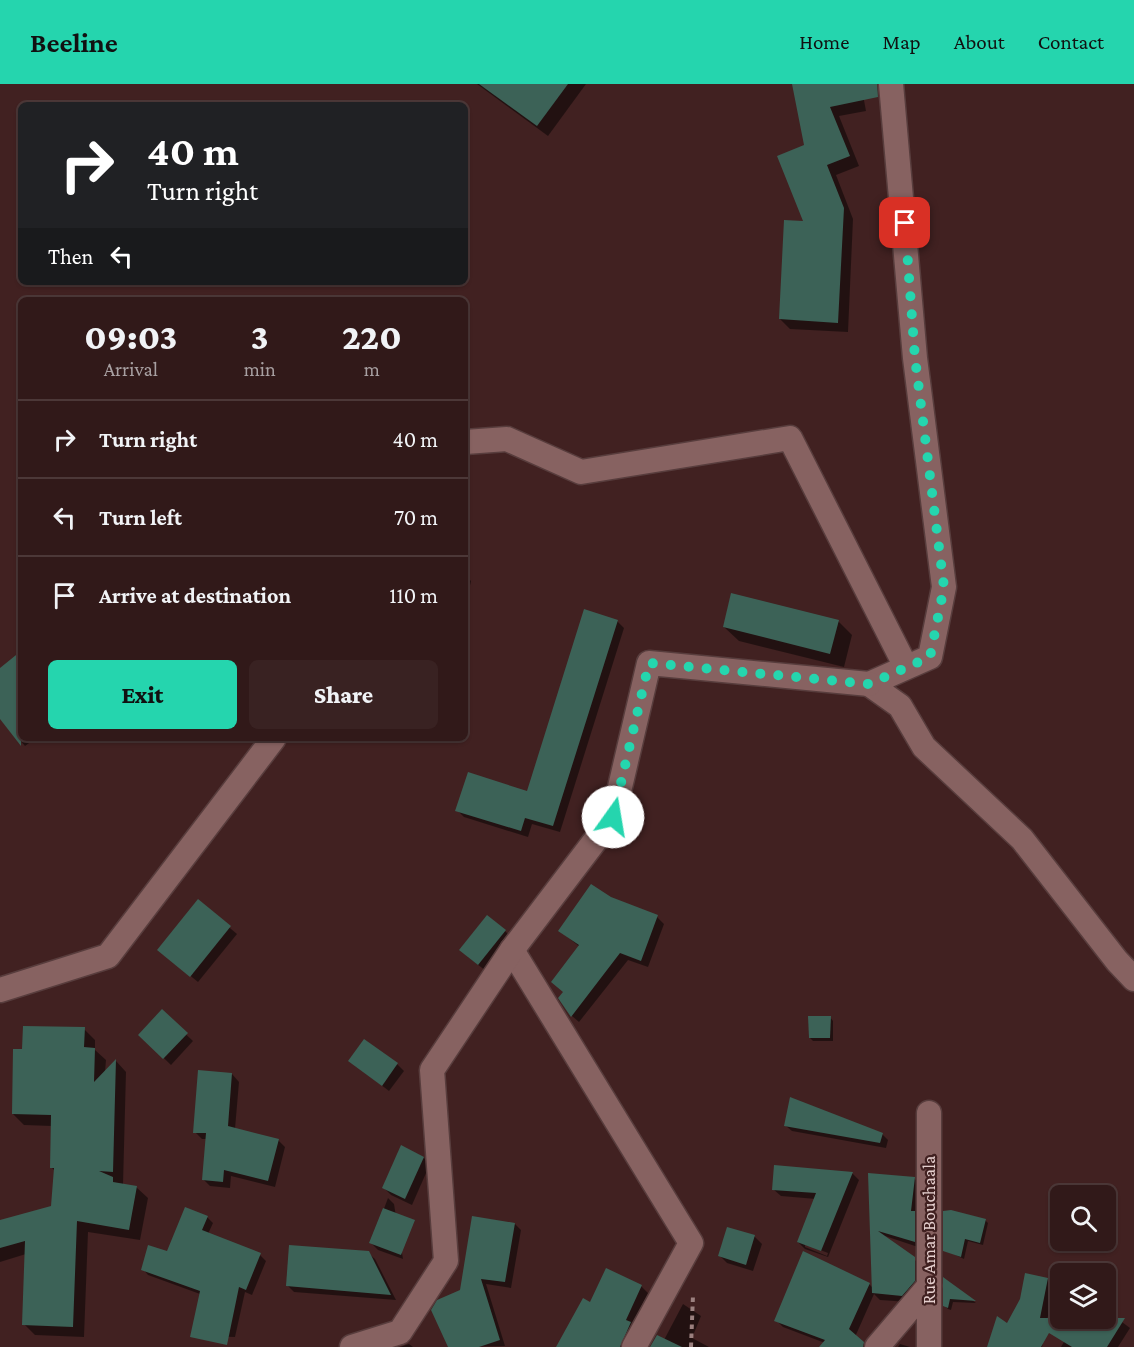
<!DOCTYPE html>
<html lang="en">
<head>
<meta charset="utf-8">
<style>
	:root { --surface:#311919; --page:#392222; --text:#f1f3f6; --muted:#a8a0a2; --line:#4c3838; --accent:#25d5ae }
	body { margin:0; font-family:"Crimson Pro",serif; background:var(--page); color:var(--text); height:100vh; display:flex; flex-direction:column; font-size:22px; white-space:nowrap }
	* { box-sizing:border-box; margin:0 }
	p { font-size:20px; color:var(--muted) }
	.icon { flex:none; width:33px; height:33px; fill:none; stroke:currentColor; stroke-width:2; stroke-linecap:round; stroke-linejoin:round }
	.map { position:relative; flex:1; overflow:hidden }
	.details { position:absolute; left:18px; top:213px; width:450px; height:444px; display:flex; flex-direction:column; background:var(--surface); border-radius:9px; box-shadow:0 2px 4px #0004,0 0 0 2px var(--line) }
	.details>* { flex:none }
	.banner { position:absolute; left:18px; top:18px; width:450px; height:183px; border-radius:9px; box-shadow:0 2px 4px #0004,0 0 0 2px var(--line); background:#202124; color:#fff; overflow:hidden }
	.buttons { position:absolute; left:1050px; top:1101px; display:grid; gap:12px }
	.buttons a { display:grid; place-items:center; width:66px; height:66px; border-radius:9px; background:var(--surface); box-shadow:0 2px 4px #0004,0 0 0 2px var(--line); font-size:30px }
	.pin { position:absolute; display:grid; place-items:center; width:51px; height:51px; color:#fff; margin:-26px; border-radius:12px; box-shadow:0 3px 9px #0006 }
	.me { position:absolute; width:66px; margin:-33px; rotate:13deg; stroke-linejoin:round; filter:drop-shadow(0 0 4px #0008) }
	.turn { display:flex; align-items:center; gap:21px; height:126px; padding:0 30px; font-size:27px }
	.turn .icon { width:78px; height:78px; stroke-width:2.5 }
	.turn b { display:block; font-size:42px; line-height:51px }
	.then { display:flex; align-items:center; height:57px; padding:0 30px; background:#0003; gap:12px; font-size:22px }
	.eta { display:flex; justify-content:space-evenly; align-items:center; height:102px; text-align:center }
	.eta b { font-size:36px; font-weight:800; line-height:42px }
	.action { display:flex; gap:12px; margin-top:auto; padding:12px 30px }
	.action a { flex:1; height:69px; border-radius:9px; background:var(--accent); color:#111; font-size:24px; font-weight:800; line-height:69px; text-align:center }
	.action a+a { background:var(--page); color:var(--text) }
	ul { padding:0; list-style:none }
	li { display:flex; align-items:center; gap:18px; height:78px; padding:0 30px; border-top:2px solid var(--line) }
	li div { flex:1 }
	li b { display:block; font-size:22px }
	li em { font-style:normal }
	header { display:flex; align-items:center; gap:36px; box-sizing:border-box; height:84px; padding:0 30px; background:var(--accent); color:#111 }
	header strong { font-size:28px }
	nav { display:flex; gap:33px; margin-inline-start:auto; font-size:21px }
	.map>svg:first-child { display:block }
	.shadow { fill:#0007; fill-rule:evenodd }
	.building { fill:#3c6257 }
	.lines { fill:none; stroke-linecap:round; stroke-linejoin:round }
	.minor-casing { stroke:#583d3d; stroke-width:27 }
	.path { stroke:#9b807f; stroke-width:4; stroke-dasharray:4.5 4.5; stroke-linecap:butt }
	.minor { stroke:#876261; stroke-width:24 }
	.route { stroke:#25d5ae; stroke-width:10; stroke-dasharray:0 18 }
	.labels { text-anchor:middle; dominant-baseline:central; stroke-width:4.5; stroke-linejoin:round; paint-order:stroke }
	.street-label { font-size:18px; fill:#e6d0cf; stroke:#412121 }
</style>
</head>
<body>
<header>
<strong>Beeline</strong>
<nav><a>Home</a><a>Map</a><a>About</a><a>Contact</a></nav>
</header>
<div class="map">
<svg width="1134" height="1263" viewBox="0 0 1134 1263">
	<rect width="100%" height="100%" fill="#412121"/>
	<!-- shadow -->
	<g class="shadow">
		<polygon points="477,0 586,0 548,52"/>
		<polygon points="793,0 861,0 866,27 839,32 859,82 836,91 853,135 848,248 790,245 780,235 805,139 806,62"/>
		<polygon points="465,491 471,497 465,525"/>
		<polygon points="617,537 624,544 560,748 532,740 528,753 464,733 457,726 528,708"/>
		<polygon points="838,537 852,551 844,583 739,557 724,543"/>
		<polygon points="21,569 21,654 36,654 25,662 0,633 0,586"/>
		<polygon points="610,815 657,833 664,840 648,883 628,876 579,938 572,932 565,908 580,863 560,847"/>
		<polygon points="198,817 237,850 198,898 166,872"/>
		<polygon points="505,847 512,854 486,887 468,873"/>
		<polygon points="162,928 193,957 171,981 140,951"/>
		<polygon points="830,933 833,937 833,957 813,957 810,954"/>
		<polygon points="84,945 95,956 95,966 106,976 105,988 116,977 126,988 123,1101 136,1103 148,1114 140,1156 88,1148 84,1253 35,1251 24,1240 26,1170 0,1178 0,1145 58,1133 55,1087 52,1084 52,1042 24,1041 13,1030 23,967"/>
		<polygon points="350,977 397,980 404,987 389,1007"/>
		<polygon points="232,990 239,998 235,1045 278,1056 285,1063 275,1103 231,1092 230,1104 210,1102 203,1095 207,1055 202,1055 195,1048"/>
		<polygon points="786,1042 882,1050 888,1056 886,1064 792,1047"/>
		<polygon points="423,1073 430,1080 412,1121 391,1111 384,1104"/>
		<path d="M852 1089 859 1096 828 1173 805 1165 798 1158 816 1115 781 1112 773 1105ZM805 1160 828 1169 827 1172 805 1163Z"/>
		<polygon points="870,1090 914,1094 921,1101 921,1164 885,1152 921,1181 921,1204 909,1218 880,1216 874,1210 855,1253 867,1263 821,1263 825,1259 783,1243 776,1236 869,1200 873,1204"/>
		<polygon points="388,1114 394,1120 403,1175 378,1166 371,1159"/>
		<polygon points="207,1133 213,1139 208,1150 260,1171 266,1177 252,1211 245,1208 235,1253 199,1252 200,1210 148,1191 143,1185 168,1169"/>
		<polygon points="985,1136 988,1139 983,1161 968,1157 964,1175 945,1166"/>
		<polygon points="515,1140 521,1146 511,1204 486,1200 505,1262 458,1263 461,1207"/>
		<polygon points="728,1145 755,1153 762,1160 753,1187 727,1179 720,1172"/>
		<polygon points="368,1169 375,1175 396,1216 294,1208 287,1201"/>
		<polygon points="1048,1195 1054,1201 1042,1263 988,1263"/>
		<polygon points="945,1196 976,1219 953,1218 951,1226 948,1225 945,1222"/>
		<polygon points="641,1202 648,1209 632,1241 637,1246 629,1263 558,1263 591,1220"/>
		<polygon points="683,1220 701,1232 692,1254 709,1263 651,1263 664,1256"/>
		<polygon points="1106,1226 1130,1244 1118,1263 1061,1263 1078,1234 1106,1234"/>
		<polygon points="409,1260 413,1263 400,1263"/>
		<polygon points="900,1260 910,1263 898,1263"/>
	</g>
	<!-- building -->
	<g class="building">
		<polygon points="479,0 568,0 537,42"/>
		<polygon points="792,0 877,0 878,13 830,23 850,72 827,81 844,124 838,239 779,235 784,136 803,137 777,72 804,61"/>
		<polygon points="731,509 839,536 830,570 723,543"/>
		<polygon points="584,525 618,536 553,742 525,734 521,747 455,727 468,688 527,707"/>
		<polygon points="21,567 21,662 0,635 0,584"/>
		<polygon points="591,800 611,813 658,831 641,877 620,869 571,933 558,914 563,908 551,898 579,861 558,847"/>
		<polygon points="198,815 231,842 190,893 157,866"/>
		<polygon points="487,831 506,846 478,881 459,866"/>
		<polygon points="162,925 188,949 163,975 138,951"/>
		<polygon points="808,932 831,932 830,954 809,954"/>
		<polygon points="23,942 85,943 84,963 95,964 94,998 116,975 113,1088 99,1087 113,1093 113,1098 137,1102 129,1146 77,1137 73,1243 22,1241 25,1157 0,1164 0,1136 51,1122 54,1084 50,1084 51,1031 12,1030 13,965 22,965"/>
		<polygon points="364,955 398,979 382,1002 348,977"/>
		<polygon points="198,986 232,989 228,1042 279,1055 268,1097 224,1086 223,1098 202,1096 206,1049 193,1049"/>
		<polygon points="790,1013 883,1049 880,1059 784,1042"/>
		<polygon points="401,1061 424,1073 405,1115 382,1104"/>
		<polygon points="774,1081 853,1088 821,1167 797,1158 816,1109 772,1106"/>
		<polygon points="868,1089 915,1093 911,1127 915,1127 915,1158 878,1147 915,1173 915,1197 902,1212 872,1209"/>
		<polygon points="185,1123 208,1132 202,1146 261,1169 246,1206 239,1203 227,1261 190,1253 200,1207 141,1186 148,1161 167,1167"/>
		<polygon points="383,1124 415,1136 401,1171 369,1159"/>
		<polygon points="951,1126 986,1135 980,1159 965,1155 961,1173 943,1167 943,1127"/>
		<polygon points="472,1132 515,1139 505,1198 481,1195 500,1256 479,1263 448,1263 431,1226 437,1216 460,1206"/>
		<polygon points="727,1143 755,1151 746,1181 718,1172"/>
		<polygon points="289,1161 369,1167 391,1211 286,1202"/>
		<polygon points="803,1167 870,1199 849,1245 864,1258 863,1263 819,1263 825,1256 774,1237"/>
		<polygon points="606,1184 642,1201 626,1236 631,1238 620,1263 556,1263 583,1214 590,1218"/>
		<polygon points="1025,1189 1048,1194 1040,1234 1125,1234 1107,1263 1072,1263 1049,1249 1041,1263 987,1263 997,1232 1007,1239 1020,1215"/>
		<polygon points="943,1193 947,1196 976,1217 950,1215 948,1224 943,1222"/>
		<polygon points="657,1251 682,1263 650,1263"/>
	</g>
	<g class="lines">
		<defs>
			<g id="minor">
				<polyline points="891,0 915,274 944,503 930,573 869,600 900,622 924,663 1022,755 1117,877 1134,895"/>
				<polyline points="465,358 507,355 581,388 790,354 906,583"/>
				<polyline points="512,866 691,1159 634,1263"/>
				<polyline points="0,906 108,872 274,654"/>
				<polyline points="352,1263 400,1248 446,1177 432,986 512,866 613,733 649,579 869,600"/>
				<polyline points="877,1263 929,1202"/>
				<polyline points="929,1263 929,1029"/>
			</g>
		</defs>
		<!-- minor casing -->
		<use href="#minor" class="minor-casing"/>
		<!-- path -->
		<polyline class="path" points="691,1263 693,1211"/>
		<!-- minor -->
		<use href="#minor" class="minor"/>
	</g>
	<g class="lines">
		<!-- route -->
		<polyline class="route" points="613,733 649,579 869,600 930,573 944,503 915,274 905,139"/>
	</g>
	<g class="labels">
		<!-- street labels -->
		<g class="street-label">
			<text transform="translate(929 1146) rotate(-90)">Rue Amar Bouchaala</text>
		</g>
	</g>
</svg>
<div class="buttons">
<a><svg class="icon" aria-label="search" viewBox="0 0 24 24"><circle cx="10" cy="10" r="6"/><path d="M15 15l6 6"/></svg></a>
<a><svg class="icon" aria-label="layers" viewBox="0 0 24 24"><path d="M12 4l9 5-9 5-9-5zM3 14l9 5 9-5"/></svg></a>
</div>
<div class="pin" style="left:905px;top:139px;background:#d93025"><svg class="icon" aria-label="arrive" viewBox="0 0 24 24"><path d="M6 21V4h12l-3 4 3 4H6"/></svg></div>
<svg class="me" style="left:613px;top:733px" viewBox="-20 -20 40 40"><circle r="19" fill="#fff"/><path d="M0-13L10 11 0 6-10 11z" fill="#25d5ae"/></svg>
<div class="banner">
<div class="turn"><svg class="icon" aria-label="right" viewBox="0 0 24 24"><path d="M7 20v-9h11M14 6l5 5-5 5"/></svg><div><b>40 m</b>Turn right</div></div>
<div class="then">Then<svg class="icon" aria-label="left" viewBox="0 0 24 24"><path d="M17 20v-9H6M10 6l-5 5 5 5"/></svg></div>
</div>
<section class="details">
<div class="eta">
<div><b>09:03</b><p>Arrival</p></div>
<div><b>3</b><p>min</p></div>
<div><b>220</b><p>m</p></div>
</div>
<ul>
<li><svg class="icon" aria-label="right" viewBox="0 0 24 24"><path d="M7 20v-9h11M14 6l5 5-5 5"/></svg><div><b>Turn right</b></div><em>40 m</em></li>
<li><svg class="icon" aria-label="left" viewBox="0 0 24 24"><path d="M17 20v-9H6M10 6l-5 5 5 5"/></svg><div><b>Turn left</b></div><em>70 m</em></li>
<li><svg class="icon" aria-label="arrive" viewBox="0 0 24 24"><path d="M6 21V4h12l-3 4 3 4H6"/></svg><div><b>Arrive at destination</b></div><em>110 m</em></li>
</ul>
<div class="action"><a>Exit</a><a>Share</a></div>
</section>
</div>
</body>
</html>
